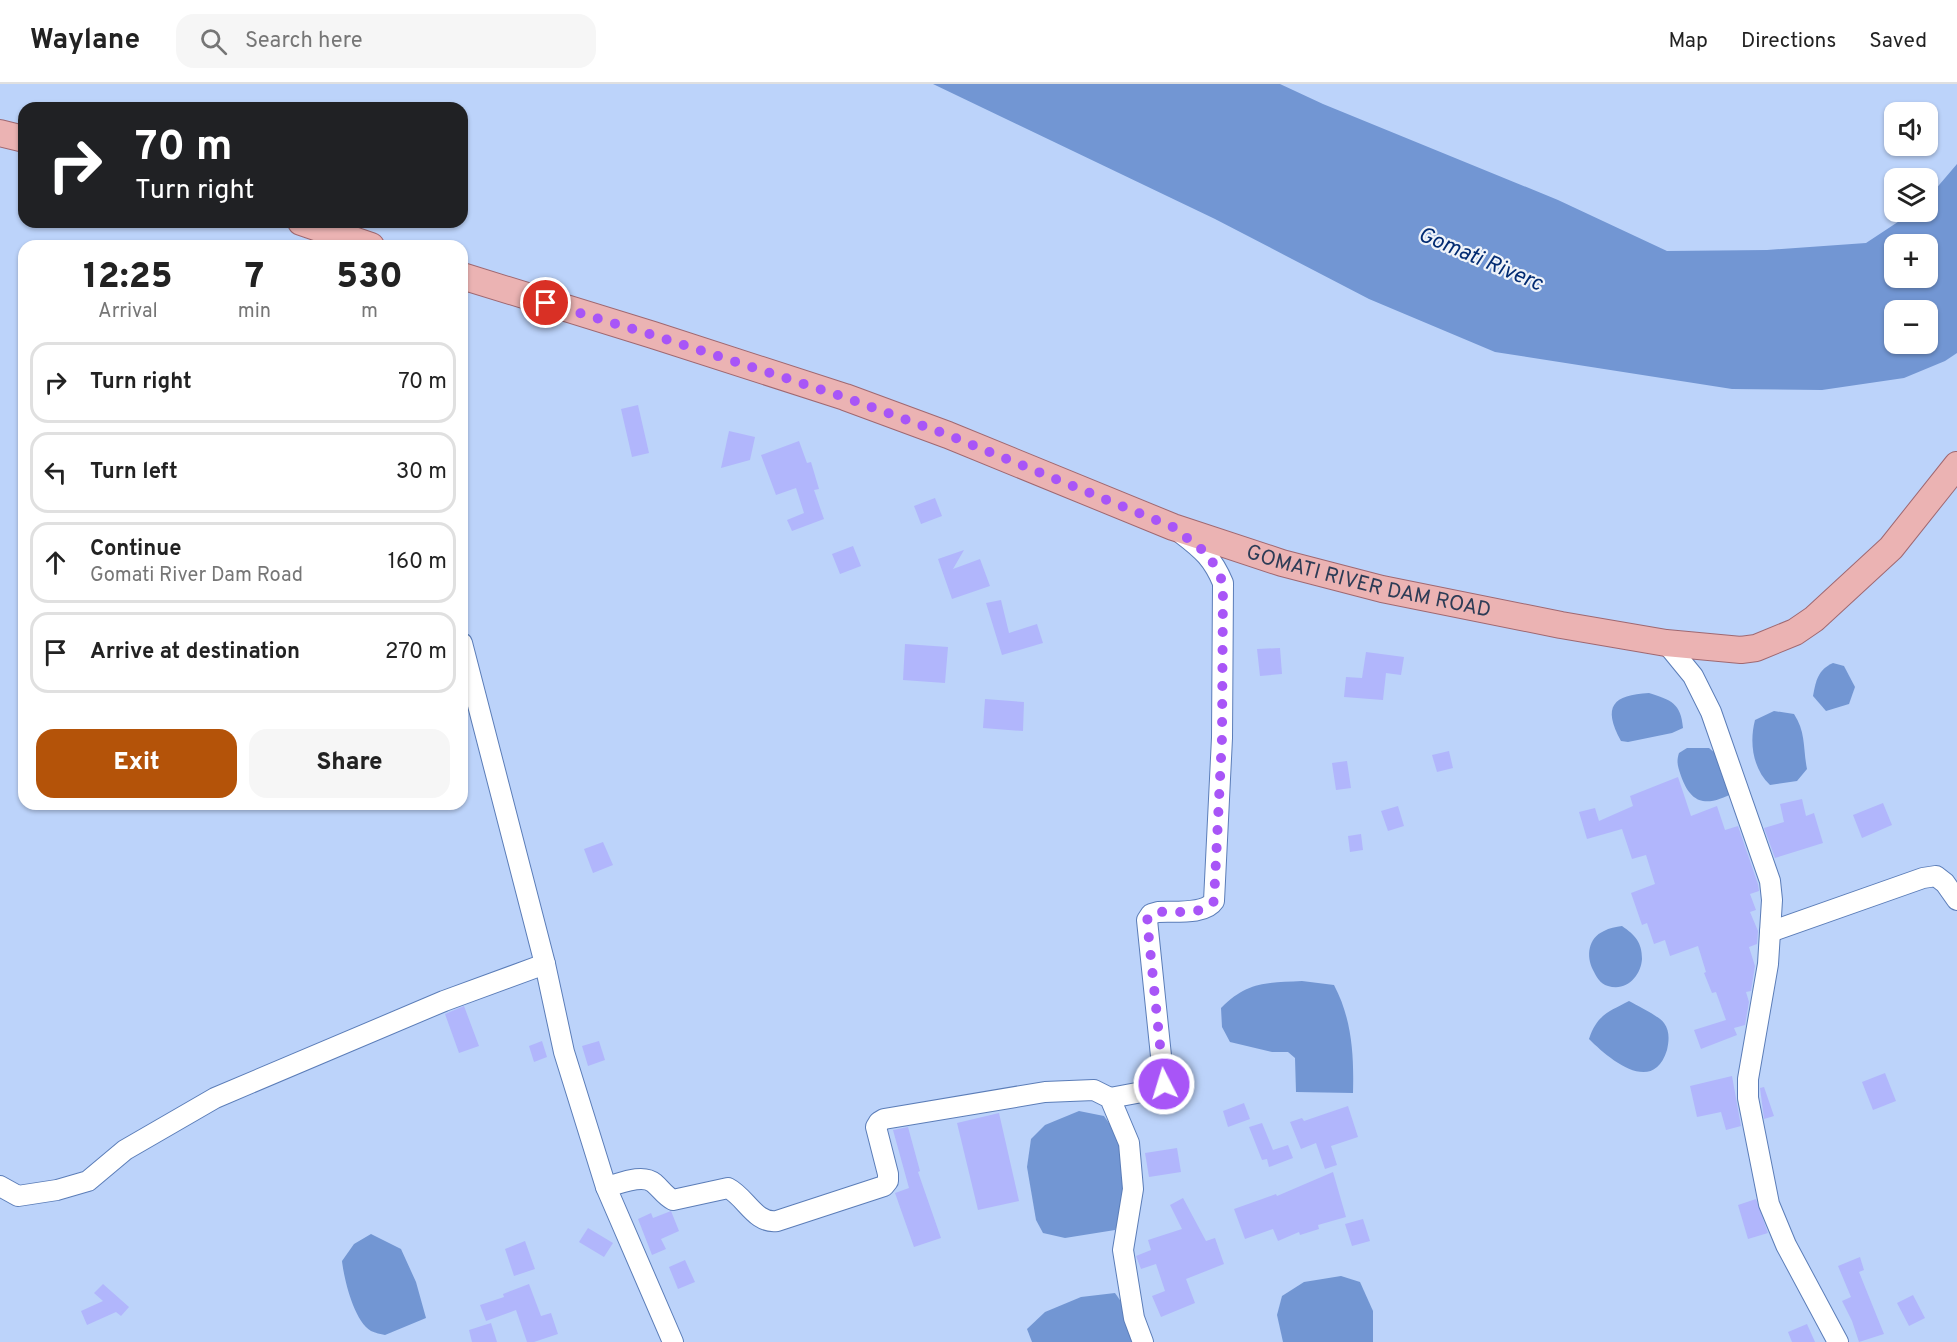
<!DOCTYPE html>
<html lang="en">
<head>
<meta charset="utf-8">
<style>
	:root { --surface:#fff; --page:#f6f6f6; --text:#222; --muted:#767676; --line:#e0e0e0; --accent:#b45309 }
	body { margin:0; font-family:Overpass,sans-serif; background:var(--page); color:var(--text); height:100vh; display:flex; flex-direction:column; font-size:22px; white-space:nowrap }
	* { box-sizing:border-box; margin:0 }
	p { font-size:20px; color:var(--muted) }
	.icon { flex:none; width:33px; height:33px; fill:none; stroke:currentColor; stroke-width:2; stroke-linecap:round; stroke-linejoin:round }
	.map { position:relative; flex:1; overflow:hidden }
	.side { position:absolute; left:18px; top:156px; width:450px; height:570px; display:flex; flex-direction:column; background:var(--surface); border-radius:18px; box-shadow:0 2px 4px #0004 }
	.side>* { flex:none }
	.banner { position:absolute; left:18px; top:18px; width:450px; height:126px; border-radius:18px; box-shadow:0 2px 4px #0004; background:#202124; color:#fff; overflow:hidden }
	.buttons { position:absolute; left:1884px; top:18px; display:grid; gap:12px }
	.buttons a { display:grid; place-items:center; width:54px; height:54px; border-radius:12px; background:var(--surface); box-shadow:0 2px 4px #0004; font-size:30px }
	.pin { position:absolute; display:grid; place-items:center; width:51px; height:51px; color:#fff; margin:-26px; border:3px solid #fff; border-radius:50%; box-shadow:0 2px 6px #0007 }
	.me { position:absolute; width:66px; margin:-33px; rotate:355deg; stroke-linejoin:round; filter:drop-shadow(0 0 4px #0008) }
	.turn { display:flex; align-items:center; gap:21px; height:126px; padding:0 18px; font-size:27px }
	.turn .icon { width:78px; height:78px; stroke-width:2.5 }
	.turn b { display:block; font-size:42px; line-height:51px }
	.eta { display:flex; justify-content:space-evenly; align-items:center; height:102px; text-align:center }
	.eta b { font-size:36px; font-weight:800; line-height:42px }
	.cta { display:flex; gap:12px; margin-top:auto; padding:12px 18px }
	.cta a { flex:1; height:69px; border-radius:18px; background:var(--accent); color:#fff; font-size:24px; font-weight:800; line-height:69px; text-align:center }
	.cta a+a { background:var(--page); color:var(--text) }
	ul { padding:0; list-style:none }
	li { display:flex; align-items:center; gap:18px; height:81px; margin:0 12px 9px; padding:0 6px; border:3px solid var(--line); border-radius:18px }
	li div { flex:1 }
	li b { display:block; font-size:22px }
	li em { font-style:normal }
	header { display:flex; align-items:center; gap:36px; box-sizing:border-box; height:84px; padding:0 30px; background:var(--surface); border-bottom:2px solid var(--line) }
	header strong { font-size:28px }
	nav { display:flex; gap:33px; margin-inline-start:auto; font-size:21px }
	.search { width:420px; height:54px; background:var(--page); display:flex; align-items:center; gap:15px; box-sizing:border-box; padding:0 21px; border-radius:18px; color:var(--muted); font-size:22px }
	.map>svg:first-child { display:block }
	.water { fill:#7296d3; fill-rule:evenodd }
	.building { fill:#b1b6fc }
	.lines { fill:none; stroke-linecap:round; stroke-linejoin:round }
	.minor-casing { stroke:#5b7db8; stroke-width:22 }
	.major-casing { stroke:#9f6871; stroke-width:28 }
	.minor { stroke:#fff; stroke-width:20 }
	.major { stroke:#ebb3b3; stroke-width:26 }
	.route { stroke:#a855f7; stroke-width:10; stroke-dasharray:0 18 }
	.labels { text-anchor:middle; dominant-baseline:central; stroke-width:4.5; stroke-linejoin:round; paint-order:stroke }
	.street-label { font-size:21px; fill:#2d3c56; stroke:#eff3f9 }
	.water-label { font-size:22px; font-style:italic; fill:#022b72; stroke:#eff3f9 }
</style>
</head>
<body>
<header>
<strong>Waylane</strong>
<div class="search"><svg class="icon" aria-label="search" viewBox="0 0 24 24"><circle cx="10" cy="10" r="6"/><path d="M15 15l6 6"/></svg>Search here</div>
<nav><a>Map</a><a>Directions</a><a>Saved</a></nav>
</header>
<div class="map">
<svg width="1957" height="1258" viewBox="0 0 1957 1258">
	<rect width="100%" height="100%" fill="#bcd3fa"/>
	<!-- water -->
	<g class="water">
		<path d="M933 0H1280L1323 20 1558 116 1667 167 1767 166 1866 159 1913 128H1928V114L1957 80V269L1945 277 1904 294 1822 306 1732 305 1495 268 1369 215 1215 135ZM1928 160V194H1894V160ZM1928 226V260H1894V226Z"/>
		<path d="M1833 579 1844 582 1855 603 1849 620 1826 627 1813 612C1816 596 1818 586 1833 579Z"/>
		<path d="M1649 609C1671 616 1681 619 1683 644L1672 649 1628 658 1621 657C1602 622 1613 611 1649 609Z"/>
		<path d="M1774 627 1794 630C1806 648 1803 665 1807 685L1797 697 1770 701C1753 685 1749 659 1755 636Z"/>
		<path d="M1687 664H1709L1722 675 1735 708C1709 722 1692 723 1681 692 1678 683 1676 678 1679 669Z"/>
		<path d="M1622 842C1635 851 1642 858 1642 875 1641 891 1627 908 1608 902 1600 900 1596 892 1593 886 1586 872 1588 854 1604 847 1609 844 1616 843 1622 842Z"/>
		<path d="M1302 897 1334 901C1352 935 1354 971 1353 1009L1296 1008 1295 974 1288 968H1272L1230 958 1222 943 1221 924C1248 897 1266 899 1302 897Z"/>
		<path d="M1629 917C1638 922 1659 932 1664 939 1670 947 1669 957 1667 966 1653 1012 1609 975 1589 955 1597 931 1608 928 1629 917Z"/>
		<polygon points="1079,1027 1104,1032 1120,1055 1129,1115 1115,1146 1065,1154 1043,1149 1036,1136 1027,1083 1031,1055 1045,1041"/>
		<path d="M371 1150 401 1165 416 1198 426 1234 385 1251C381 1250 375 1249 371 1247 354 1237 344 1195 342 1177L354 1160Z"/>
		<polygon points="1341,1192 1360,1198 1373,1227 1373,1258 1283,1258 1277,1231 1282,1212 1304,1198"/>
		<polygon points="1115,1209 1127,1226 1133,1258 1032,1258 1027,1245 1045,1228 1081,1213"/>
	</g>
	<!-- building -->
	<g class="building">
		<polygon points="638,321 649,369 632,373 621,325"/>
		<polygon points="729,347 755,353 750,376 721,384"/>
		<polygon points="799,357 807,379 811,378 819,405 814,406 824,435 792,447 787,436 804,429 796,404 776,411 761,371"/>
		<polygon points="935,414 942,432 921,440 914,422"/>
		<polygon points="853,462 861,482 840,490 832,470"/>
		<polygon points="964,466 953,485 980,475 990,502 952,515 938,475"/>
		<polygon points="1001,516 1009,549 1037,540 1043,559 1002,571 986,519"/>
		<polygon points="905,560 948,563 945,599 903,596"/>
		<polygon points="1280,564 1282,590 1260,592 1257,565"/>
		<polygon points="1366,568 1404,573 1401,591 1386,589 1383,616 1344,613 1346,593 1362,594"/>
		<polygon points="985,615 1024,618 1023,647 983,644"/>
		<polygon points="1449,667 1453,684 1437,688 1432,671"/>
		<polygon points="1347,677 1351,704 1336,706 1332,679"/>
		<polygon points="1678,693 1691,732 1717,722 1725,746 1738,742 1758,800 1759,807 1750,810 1756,826 1750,828 1758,847 1757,860 1749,863 1755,882 1751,907 1746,908 1749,918 1745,941 1734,944 1737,951 1701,965 1694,946 1726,936 1716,908 1712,909 1704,889 1706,888 1698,862 1670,872 1665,856 1654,860 1647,839 1642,841 1631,809 1655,800 1646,771 1632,775 1622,745 1587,755 1579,728 1595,724 1599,737 1633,722 1630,712"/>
		<polygon points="1802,715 1806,732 1814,729 1823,759 1775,774 1764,744 1784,738 1780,720"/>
		<polygon points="1883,719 1892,741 1862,754 1853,731"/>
		<polygon points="1398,722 1404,742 1388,747 1381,727"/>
		<polygon points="1361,750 1363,766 1350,768 1348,752"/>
		<polygon points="603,758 613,781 593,789 584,765"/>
		<polygon points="464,922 479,962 459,969 445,930"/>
		<polygon points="542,957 547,973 534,978 529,962"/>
		<polygon points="599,957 605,976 588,982 582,962"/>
		<polygon points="1885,989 1896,1017 1873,1026 1862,998"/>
		<polygon points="1732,992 1741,1042 1726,1046 1721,1028 1697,1033 1690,1002"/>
		<polygon points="1764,1003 1774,1032 1764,1035 1760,1004"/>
		<polygon points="1244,1019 1250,1035 1228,1043 1223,1027"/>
		<polygon points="1348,1022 1358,1053 1331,1062 1337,1081 1325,1085 1316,1059 1301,1065 1290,1038 1302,1034 1304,1037"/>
		<polygon points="999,1029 1019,1117 978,1126 957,1039"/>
		<polygon points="1262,1039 1273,1066 1288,1061 1293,1074 1269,1083 1267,1075 1262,1076 1249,1043"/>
		<polygon points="908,1043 920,1087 918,1088 941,1154 914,1163 895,1109 909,1104 893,1046"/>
		<polygon points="1177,1064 1181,1088 1149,1093 1145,1069"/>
		<polygon points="1333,1088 1346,1133 1318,1141 1319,1145 1300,1151 1299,1148 1278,1157 1273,1145 1245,1155 1234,1125 1276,1110 1277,1112"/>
		<polygon points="1183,1114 1206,1157 1215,1154 1224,1180 1186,1195 1195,1219 1161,1233 1152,1212 1165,1207 1156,1180 1141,1185 1136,1172 1151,1166 1148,1156 1182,1145 1170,1121"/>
		<polygon points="1756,1115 1768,1149 1748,1155 1738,1121"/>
		<polygon points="671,1127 679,1147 661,1155 666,1165 652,1171 638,1135 651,1129 653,1134"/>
		<polygon points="1363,1135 1370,1157 1352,1162 1345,1140"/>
		<polygon points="588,1144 613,1159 604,1173 579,1158"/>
		<polygon points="525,1157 535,1185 514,1192 505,1165"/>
		<polygon points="1860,1173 1864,1186 1859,1188 1884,1250 1859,1258 1852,1237 1842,1217 1851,1213 1838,1182"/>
		<polygon points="685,1176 695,1198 678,1205 669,1183"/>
		<polygon points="103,1200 129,1223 121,1232 116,1228 87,1241 81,1227 103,1217 94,1209"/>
		<polygon points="529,1200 541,1232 551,1229 558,1250 534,1258 527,1258 516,1226 486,1237 480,1221 504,1213 503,1210"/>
		<polygon points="1913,1211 1925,1234 1909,1242 1897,1219"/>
		<polygon points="491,1239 497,1258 472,1258 469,1246"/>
		<polygon points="1807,1240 1815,1258 1792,1258 1788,1248"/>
	</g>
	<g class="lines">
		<defs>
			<g id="minor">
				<polyline points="462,559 545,880 564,968 606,1103 673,1258"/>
				<polyline points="1666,559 1693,592 1711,628 1770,797 1772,816 1768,880 1748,995 1748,1014 1769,1120 1786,1161 1838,1258"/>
				<polyline points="1770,848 1923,794 1936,792 1945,799 1957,816"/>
				<path d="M1110 1014 1158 1005 1164 1001 1147 836 1151 830 1158 828C1174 827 1205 831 1214 817L1222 654 1223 499C1213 475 1203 466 1182 450"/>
				<polyline points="0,1102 18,1112 57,1106 88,1097 125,1066 215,1014 444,917 545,880"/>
				<path d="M606 1103C619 1100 642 1089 654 1099 661 1105 665 1112 673 1116L728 1104C746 1113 755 1140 777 1137L884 1102 888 1097V1090L876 1043 879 1038 884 1035 1045 1008 1094 1006 1110 1014 1129 1059 1133 1105 1123 1166 1134 1234 1143 1258"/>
			</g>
			<g id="major">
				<polyline points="0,49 24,55"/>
				<polyline points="301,138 371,162"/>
				<path id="s1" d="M462 192 653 251 845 313 948 351 1173 443 1282 479 1382 505 1561 541 1666 559 1741 566 1756 564 1795 548 1814 535 1891 464 1957 381"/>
			</g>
		</defs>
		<!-- minor casing -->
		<use href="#minor" class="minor-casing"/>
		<!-- major casing -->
		<use href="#major" class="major-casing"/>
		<!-- minor -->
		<use href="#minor" class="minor"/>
		<!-- major -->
		<use href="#major" class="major"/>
	</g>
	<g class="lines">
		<!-- route -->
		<path class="route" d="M546 219 653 251 844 313 948 351 1173 443 1205 468 1216 483 1223 499 1222 654 1214 817C1204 832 1174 827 1158 828L1151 830 1147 836 1164 1000"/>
	</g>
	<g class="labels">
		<!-- street labels -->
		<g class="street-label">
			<text stroke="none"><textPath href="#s1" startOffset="958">GOMATI RIVER DAM ROAD</textPath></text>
		</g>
		<!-- water labels -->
		<g class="water-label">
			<text transform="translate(1480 176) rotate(23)">Gomati Riverc</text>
		</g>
	</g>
</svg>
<div class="buttons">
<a><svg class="icon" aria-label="sound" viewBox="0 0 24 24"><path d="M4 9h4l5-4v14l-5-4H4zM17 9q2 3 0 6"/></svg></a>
<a><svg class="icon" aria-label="layers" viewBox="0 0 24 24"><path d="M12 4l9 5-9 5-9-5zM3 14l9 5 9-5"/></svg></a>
<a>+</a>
<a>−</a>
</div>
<div class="pin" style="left:546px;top:219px;background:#d93025"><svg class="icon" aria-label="arrive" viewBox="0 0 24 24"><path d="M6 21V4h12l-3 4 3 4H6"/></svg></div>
<svg class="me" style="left:1164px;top:1000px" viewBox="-20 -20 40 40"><circle r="17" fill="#a855f7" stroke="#fff" stroke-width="3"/><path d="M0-11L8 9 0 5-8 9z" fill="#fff"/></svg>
<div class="banner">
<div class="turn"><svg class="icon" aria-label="right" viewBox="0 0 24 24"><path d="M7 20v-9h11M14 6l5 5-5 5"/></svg><div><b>70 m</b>Turn right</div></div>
</div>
<section class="side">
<div class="eta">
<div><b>12:25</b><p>Arrival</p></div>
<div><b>7</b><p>min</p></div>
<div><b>530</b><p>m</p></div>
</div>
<ul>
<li><svg class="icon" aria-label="right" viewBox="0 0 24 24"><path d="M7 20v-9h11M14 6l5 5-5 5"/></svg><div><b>Turn right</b></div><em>70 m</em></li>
<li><svg class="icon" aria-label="left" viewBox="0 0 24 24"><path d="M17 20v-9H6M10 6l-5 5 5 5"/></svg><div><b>Turn left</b></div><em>30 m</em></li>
<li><svg class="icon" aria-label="ahead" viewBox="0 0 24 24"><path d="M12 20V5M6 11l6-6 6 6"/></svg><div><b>Continue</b><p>Gomati River Dam Road</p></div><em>160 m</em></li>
<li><svg class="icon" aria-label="arrive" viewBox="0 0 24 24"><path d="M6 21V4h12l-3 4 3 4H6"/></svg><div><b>Arrive at destination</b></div><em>270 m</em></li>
</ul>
<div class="cta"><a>Exit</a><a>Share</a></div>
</section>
</div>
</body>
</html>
